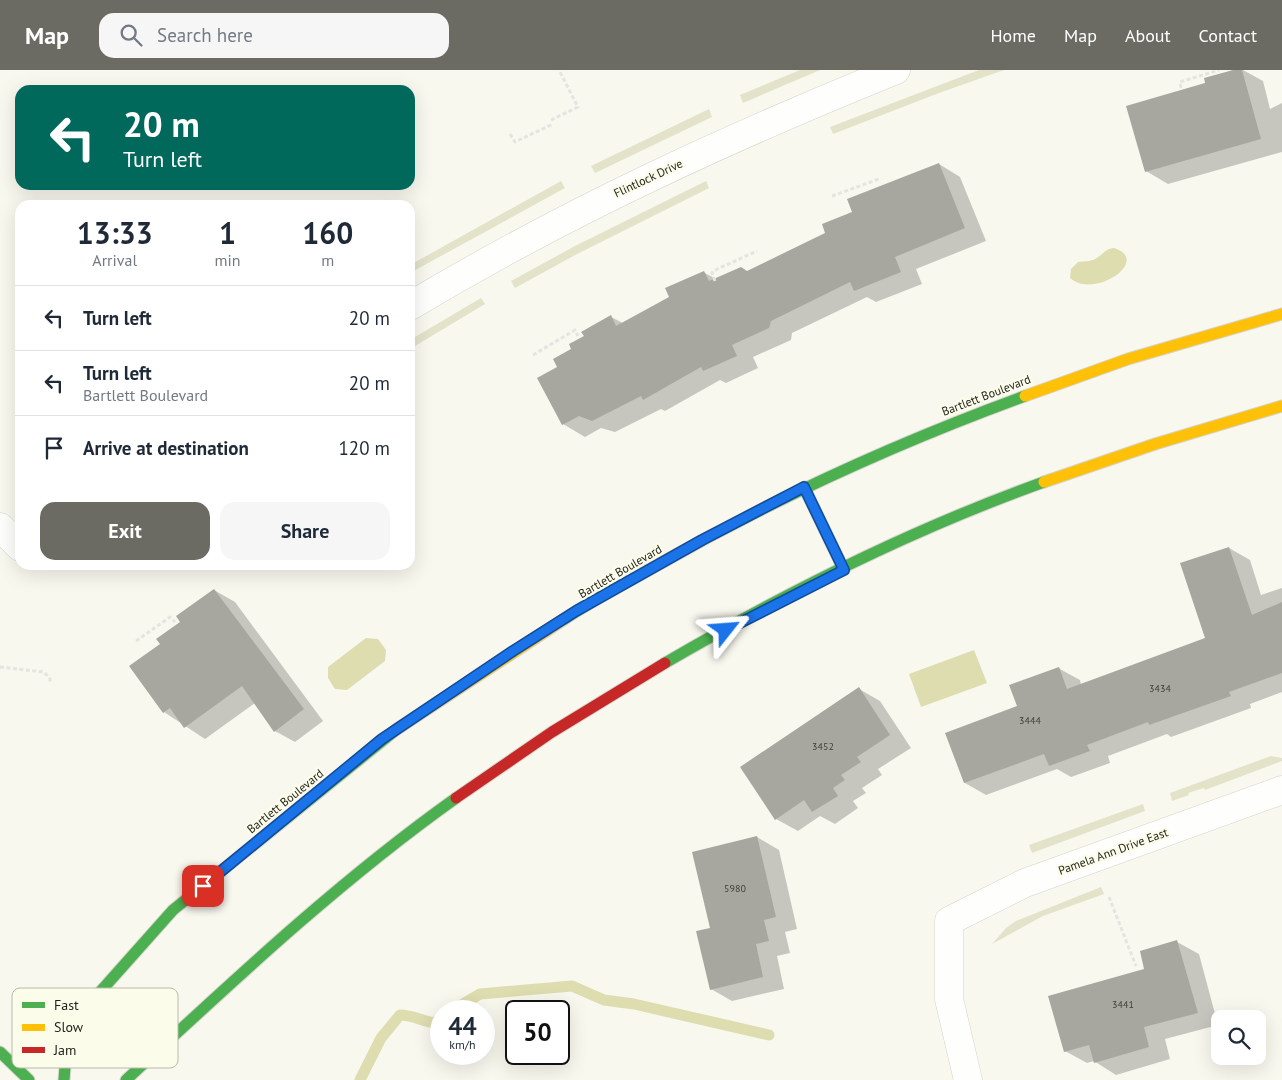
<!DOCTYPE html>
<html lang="en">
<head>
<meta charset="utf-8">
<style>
	:root { --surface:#fff; --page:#f6f6f7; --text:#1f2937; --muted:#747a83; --line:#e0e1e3; --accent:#6b6b64 }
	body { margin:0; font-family:"PT Sans",sans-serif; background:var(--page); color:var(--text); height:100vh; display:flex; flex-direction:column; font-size:19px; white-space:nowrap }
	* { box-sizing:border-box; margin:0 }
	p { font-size:16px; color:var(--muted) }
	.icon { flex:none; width:28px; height:28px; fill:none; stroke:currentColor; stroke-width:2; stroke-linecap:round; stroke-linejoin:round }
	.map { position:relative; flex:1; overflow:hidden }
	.details { position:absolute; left:15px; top:130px; width:400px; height:370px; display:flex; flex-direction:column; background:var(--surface); border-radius:15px; box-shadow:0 5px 20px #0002 }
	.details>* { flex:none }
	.banner { position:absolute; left:15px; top:15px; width:400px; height:105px; border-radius:15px; box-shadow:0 5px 20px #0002; background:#00695c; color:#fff; overflow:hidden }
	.tools { position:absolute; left:1211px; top:940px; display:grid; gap:10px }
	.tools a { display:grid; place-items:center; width:55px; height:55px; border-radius:10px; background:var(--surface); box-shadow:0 5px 20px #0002; font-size:25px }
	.speed { position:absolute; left:430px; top:930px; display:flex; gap:10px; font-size:25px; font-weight:700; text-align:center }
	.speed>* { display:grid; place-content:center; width:65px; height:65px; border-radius:50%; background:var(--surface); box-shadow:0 5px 20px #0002; line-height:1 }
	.speed small { font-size:12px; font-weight:400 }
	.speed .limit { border:2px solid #111; border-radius:8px; background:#fff; color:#111 }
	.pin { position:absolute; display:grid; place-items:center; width:42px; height:42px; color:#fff; margin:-21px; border-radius:10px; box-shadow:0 2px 8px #0006 }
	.me { position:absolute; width:55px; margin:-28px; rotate:62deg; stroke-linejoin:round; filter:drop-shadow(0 0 4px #0008) }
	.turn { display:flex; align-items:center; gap:18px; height:105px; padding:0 25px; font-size:22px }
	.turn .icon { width:65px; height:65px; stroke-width:2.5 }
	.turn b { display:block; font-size:35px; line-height:42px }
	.eta { display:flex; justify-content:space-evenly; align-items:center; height:85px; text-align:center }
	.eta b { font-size:30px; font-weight:700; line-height:35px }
	.cta { display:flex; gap:10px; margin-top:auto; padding:10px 25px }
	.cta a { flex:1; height:58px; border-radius:15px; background:var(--accent); color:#fff; font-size:20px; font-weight:700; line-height:58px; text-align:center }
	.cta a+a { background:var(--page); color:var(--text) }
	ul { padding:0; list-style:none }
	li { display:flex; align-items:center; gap:15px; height:65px; padding:0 25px; border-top:1px solid var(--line) }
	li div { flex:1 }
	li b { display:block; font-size:19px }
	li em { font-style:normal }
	header { display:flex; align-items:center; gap:30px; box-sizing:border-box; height:70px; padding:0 25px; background:var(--accent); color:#fff }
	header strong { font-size:24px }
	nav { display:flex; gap:28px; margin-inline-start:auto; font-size:18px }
	.search { width:350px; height:45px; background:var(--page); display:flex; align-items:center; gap:12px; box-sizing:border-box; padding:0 18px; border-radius:15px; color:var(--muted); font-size:19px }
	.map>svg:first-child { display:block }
	.green { fill:#e3e3ca }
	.water { fill:#deddaf }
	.shadow { fill:#0003 }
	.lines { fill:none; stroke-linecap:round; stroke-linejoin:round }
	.stream { stroke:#deddaf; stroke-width:11 }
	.building { fill:#a7a7a0 }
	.street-casing { stroke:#d4d4cd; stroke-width:29 }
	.fast-casing { stroke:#d4d4cd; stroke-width:13 }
	.slow-casing { stroke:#d4d4cd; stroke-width:13 }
	.jam-casing { stroke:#d4d4cd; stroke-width:13 }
	.path { stroke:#e4e4e1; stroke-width:3; stroke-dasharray:4 2.5; stroke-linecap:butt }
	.street { stroke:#fefefd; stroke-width:28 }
	.fast { stroke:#4caf50; stroke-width:11 }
	.slow { stroke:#ffc107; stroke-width:11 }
	.jam { stroke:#c62828; stroke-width:11 }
	.route-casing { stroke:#114b97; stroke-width:12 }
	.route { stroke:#1a73e8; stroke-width:9 }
	.labels { text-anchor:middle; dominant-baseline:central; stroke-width:4.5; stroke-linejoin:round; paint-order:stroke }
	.number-label { font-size:10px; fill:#41413b }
	.street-label { font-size:12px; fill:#1f1f19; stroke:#fcfceb }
	.key { fill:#fcfceb; stroke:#babaac; stroke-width:1 }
	.key-label { font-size:14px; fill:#1f1f19 }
</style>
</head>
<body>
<header>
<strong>Map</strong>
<div class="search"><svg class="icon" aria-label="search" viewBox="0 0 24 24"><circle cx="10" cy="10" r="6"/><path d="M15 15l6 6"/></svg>Search here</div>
<nav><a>Home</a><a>Map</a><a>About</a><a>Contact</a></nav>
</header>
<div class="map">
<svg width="1282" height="1010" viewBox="0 0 1282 1010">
	<rect width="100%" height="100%" fill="#f8f8ef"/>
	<!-- green -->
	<g class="green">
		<polygon points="800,0 820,0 743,33 740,25"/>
		<polygon points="979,0 1004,0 939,23 833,64 830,57"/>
		<polygon points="709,39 712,47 595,103 591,96"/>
		<polygon points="561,111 565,118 410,203 410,195"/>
		<polygon points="706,111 709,118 577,184 515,218 511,211 575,176"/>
		<polygon points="481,228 485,234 410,279 410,270"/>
		<polygon points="1271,686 1282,688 1282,691 1205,720 1204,718 1188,723 1189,725 1172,731 1170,723"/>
		<polygon points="1143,734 1145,741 1032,783 1029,775"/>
		<polygon points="1101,817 1104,824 1043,846 992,874 1006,858 1016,851"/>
	</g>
	<!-- water -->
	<g class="water">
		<path d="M1114 178C1152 190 1095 230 1070 208L1071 199 1078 192C1084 191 1089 192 1095 189 1103 185 1104 179 1114 178Z"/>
		<polygon points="366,568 378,569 386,580 385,591 347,620 335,619 328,608 328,597"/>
		<polygon points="974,580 987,613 921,637 909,604"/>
	</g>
	<!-- shadow -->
	<g class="shadow">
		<polygon points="1238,0 1243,0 1263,11 1270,39 1282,33 1282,82 1168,114 1146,101 1207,14"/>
		<polygon points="939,94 960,107 986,171 916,199 922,214 876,232 867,227 792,263 791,270 753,287 758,298 726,313 720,310 665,341 661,339 615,362 601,358 585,367 563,354 559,297 586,266 611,247 623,253 671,227 703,202 716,209 747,202 827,163 854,142"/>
		<polygon points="1229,478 1250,490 1261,525 1282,518 1282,622 1250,634 1251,638 1171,667 1167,664 1108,686 1110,693 1071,707 1057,699 986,725 965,713 947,663 1019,637 1058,598 1080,610 1081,615 1207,569"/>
		<polygon points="214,520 235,532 323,651 295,672 275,661 255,633 205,669 164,642 161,574"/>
		<polygon points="859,619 880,631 911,678 878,699 882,705 862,718 866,723 853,731 858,738 835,754 820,746 798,761 776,749"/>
		<polygon points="757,767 779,780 797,859 785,862 790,883 777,886 784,919 732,931 711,919 712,858"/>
		<polygon points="1177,872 1199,884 1218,955 1165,969 1170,989 1116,1005 1094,991 1087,993 1065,981"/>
	</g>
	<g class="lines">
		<!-- stream -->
		<g class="stream">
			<polyline points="451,941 480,924 572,916 604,930 634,934 769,965"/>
			<path d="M360 1010 381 968 400 945C413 945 422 951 434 953L441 948"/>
		</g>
	</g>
	<!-- building -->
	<g class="building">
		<polygon points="1233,0 1242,0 1261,69 1145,102 1126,36 1205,13 1204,8"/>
		<polygon points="939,93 965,158 895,187 901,202 854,221 850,212 771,251 769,258 732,275 737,286 703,301 701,297 643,330 641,326 592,351 579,346 562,355 537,308 557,297 553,289 571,279 569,274 584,266 581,262 611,245 616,256 669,227 665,218 704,201 709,211 741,197 747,201 825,163 822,154 852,142 847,129"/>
		<polygon points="1229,477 1252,545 1282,532 1282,603 1229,622 1231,626 1149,655 1148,652 1087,675 1090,681 1049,696 1044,684 964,713 945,663 1017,636 1009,615 1059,597 1067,619 1205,568 1180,493"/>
		<polygon points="214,519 304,639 274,662 242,616 184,658 170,638 163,643 129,596 160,574 156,569 180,552 176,546"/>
		<polygon points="859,617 890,665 857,687 861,692 841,705 845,710 833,718 838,726 812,742 804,730 775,750 740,697"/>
		<polygon points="757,766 776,847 764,850 769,871 756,874 763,907 710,920 696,861 710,858 692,782"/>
		<polygon points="1177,870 1198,943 1144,957 1149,977 1094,993 1089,975 1064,982 1048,926 1144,899 1140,881"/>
	</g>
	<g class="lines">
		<defs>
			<g id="street">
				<path d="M410 236C565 143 728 68 896 0"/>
				<polyline points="0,457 20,477"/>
				<polyline points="968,1010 949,929 949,851 1025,813 1282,720"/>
			</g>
			<g id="fast">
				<polyline points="804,417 844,500"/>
				<path d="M563 550C594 529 628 512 661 493 778 427 899 372 1025 326"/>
				<path d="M665 593C785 523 913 459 1044 412"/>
				<polyline points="0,982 29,1010"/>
				<polyline points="64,1010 68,958 173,840 397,659"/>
				<path d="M126 1010C232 912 338 812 456 728"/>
			</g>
			<g id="slow">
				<polyline points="1025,326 1128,289 1282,244"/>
				<polyline points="1044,412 1155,374 1282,336"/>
				<polyline points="397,659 563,550"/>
			</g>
			<polyline id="jam" points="456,728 552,662 665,593"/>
		</defs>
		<!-- street casing -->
		<use href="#street" class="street-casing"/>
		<!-- fast casing -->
		<use href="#fast" class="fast-casing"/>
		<!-- slow casing -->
		<use href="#slow" class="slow-casing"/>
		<!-- jam casing -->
		<use href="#jam" class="jam-casing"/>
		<!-- path -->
		<g class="path">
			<polyline points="1181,18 1180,12 1219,0"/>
			<polyline points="551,50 578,37 559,0"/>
			<polyline points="510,64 515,72 553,54"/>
			<polyline points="832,126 879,109"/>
			<polyline points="715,211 712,203 713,201 757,181"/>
			<polyline points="533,285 575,260 578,266"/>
			<polyline points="136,571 170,547 175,552"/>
			<polyline points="0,597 44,602 50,609 50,614"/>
			<polyline points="1109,827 1136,896"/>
		</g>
		<!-- street -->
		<use href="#street" class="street"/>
		<!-- fast -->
		<use href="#fast" class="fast"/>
		<!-- slow -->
		<use href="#slow" class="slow"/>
		<!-- jam -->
		<use href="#jam" class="jam"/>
	</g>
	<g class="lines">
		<defs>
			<polyline id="route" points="203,816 382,669 513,581 576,541 702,470 804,417 844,500 726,560"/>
		</defs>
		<!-- route casing -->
		<use href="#route" class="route-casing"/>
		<!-- route -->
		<use href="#route" class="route"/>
	</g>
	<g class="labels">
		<!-- number labels -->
		<g class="number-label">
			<text x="1160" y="618">3434</text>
			<text x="1030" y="650">3444</text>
			<text x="823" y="676">3452</text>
			<text x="735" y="818">5980</text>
			<text x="1123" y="934">3441</text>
		</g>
		<!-- street labels -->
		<g class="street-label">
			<text transform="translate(648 108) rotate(-25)">Flintlock Drive</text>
			<text transform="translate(986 325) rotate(-21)">Bartlett Boulevard</text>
			<text transform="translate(620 501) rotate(-30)">Bartlett Boulevard</text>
			<text transform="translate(285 731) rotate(-39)">Bartlett Boulevard</text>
			<text transform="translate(1113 781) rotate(-20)">Pamela Ann Drive East</text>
		</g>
	</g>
	<!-- legend -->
	<rect x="12" y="918" width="166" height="80" rx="8" class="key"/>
	<rect x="22" y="932" width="23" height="6" fill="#4caf50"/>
	<rect x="22" y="954" width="23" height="7" fill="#ffc107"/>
	<rect x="22" y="977" width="23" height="6" fill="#c62828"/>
	<g class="key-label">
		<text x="54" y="940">Fast</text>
		<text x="54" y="962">Slow</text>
		<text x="54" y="985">Jam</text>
	</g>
</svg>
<div class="tools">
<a><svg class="icon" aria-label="search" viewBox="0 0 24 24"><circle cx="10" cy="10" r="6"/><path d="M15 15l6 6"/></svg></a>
</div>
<div class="speed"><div>44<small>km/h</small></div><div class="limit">50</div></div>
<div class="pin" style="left:203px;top:816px;background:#d93025"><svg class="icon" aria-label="arrive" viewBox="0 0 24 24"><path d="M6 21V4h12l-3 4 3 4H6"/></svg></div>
<svg class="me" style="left:726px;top:560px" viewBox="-20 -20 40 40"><path d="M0-17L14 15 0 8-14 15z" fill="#1a73e8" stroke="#fff" stroke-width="4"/></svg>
<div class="banner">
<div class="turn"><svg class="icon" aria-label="left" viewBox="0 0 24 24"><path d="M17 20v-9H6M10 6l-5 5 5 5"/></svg><div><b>20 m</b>Turn left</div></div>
</div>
<section class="details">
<div class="eta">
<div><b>13:33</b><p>Arrival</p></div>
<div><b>1</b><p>min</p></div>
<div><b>160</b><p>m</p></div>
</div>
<ul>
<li><svg class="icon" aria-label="left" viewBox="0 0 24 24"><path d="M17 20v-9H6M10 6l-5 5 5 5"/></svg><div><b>Turn left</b></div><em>20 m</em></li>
<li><svg class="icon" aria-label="left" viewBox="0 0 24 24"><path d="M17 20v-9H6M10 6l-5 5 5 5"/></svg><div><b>Turn left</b><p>Bartlett Boulevard</p></div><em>20 m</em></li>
<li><svg class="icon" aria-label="arrive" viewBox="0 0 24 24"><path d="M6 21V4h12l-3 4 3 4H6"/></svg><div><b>Arrive at destination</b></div><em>120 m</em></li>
</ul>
<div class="cta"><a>Exit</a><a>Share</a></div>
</section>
</div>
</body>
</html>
